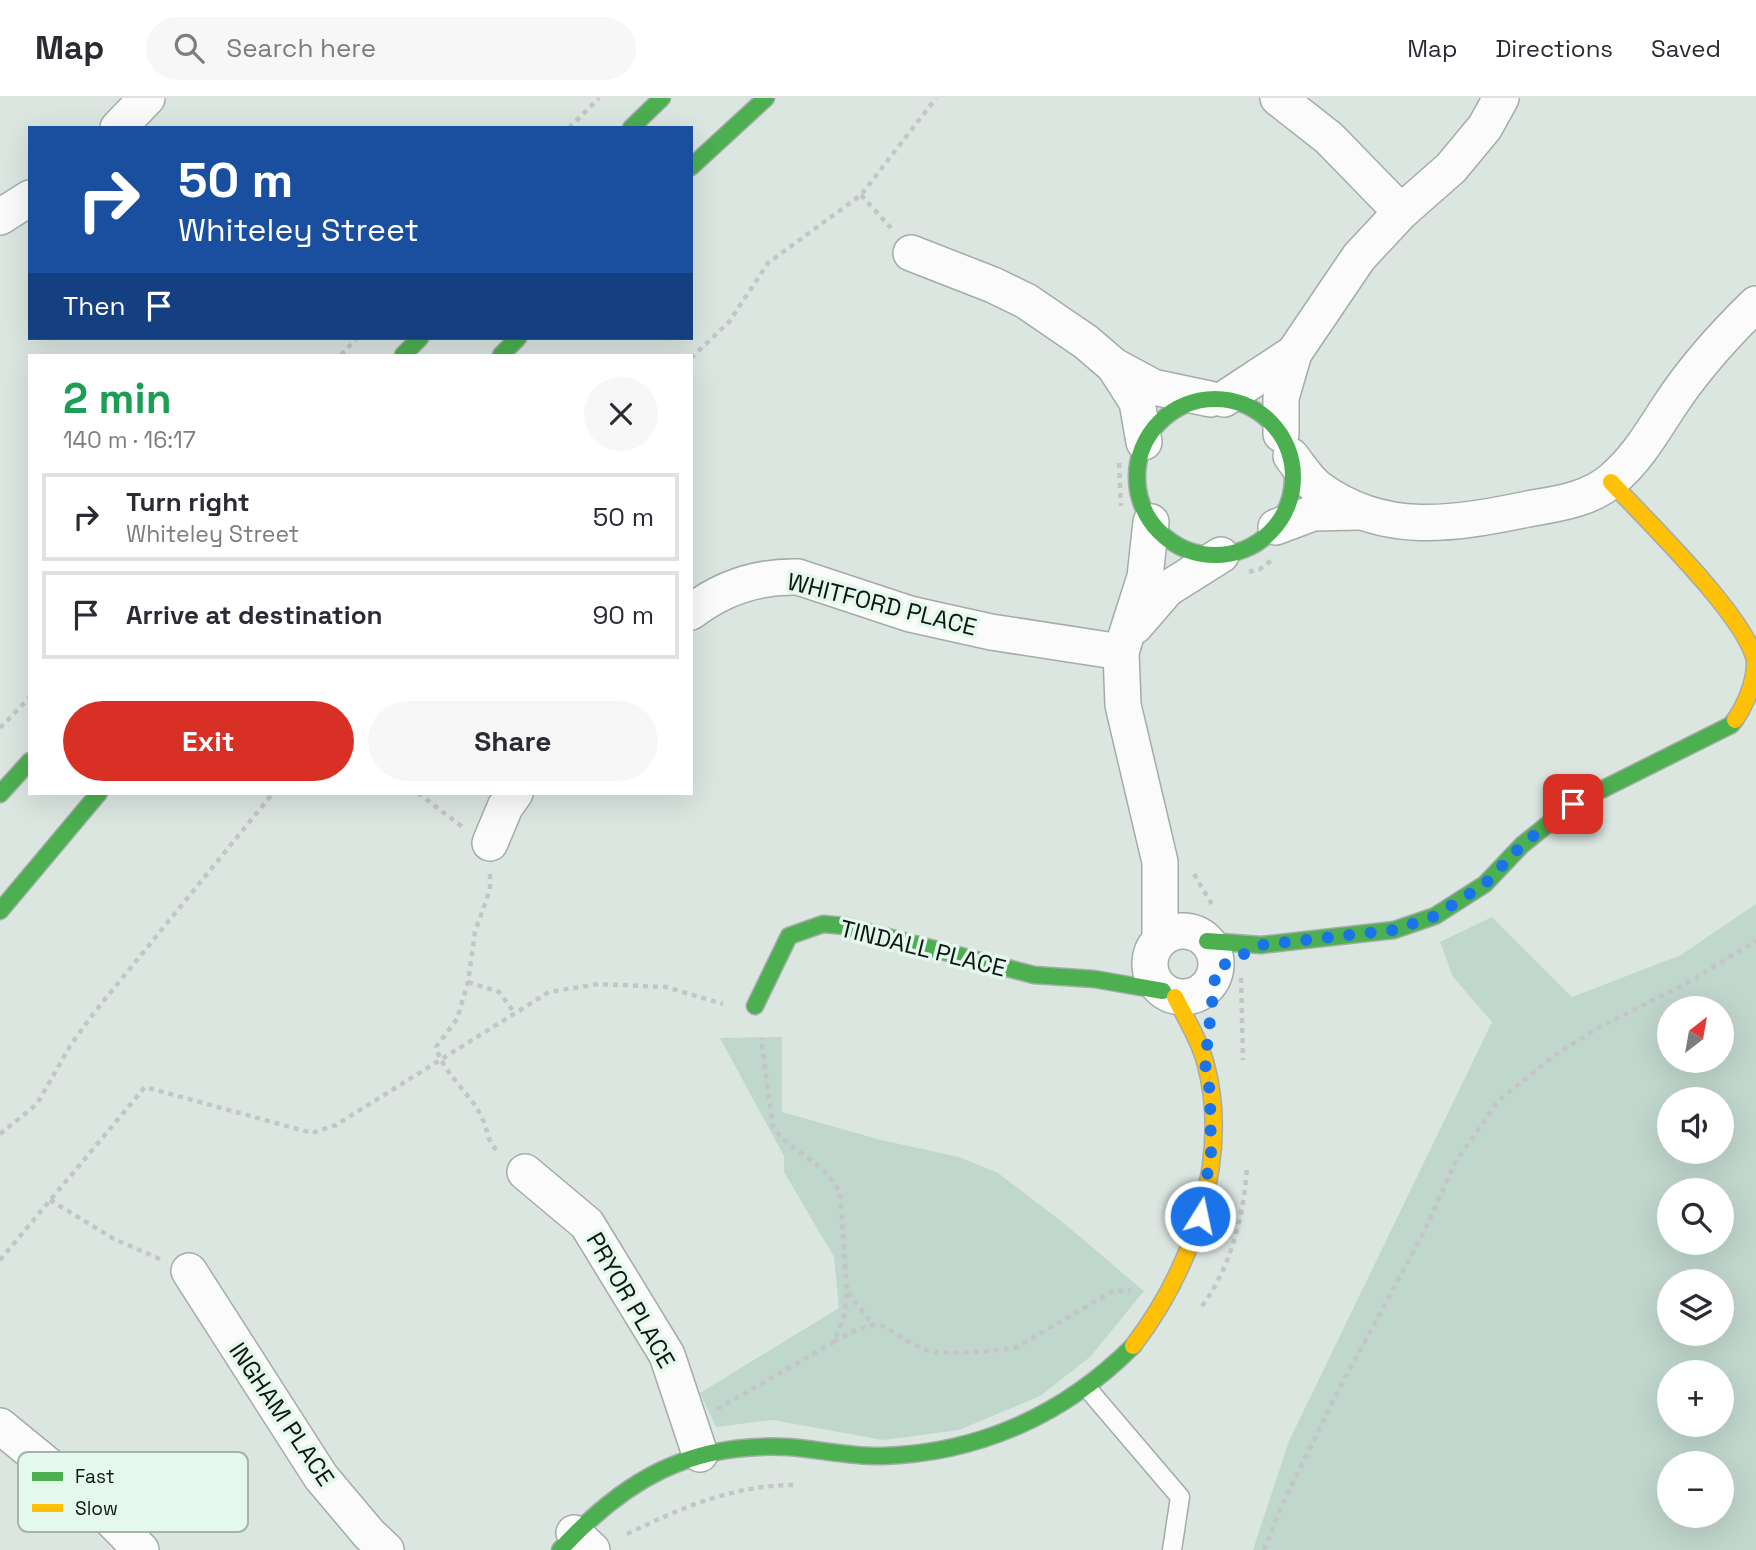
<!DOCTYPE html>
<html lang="en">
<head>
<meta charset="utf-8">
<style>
	:root { --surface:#fff; --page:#f7f7f7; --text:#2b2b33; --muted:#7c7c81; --line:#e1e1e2; --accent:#d93025 }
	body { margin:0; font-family:"Space Grotesk",sans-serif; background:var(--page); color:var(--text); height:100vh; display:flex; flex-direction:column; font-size:26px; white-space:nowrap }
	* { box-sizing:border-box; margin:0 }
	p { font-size:23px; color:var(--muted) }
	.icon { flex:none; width:38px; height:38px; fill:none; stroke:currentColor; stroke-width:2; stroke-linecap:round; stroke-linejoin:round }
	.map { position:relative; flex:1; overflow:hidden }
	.details { position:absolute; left:28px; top:256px; width:665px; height:441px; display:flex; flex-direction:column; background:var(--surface); border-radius:0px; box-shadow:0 7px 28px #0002 }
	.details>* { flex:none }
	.top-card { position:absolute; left:28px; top:28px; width:665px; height:214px; border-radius:0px; box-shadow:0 7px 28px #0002; background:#1a4fa0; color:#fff; overflow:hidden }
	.needle { width:46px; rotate:31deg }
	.controls { position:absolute; left:1657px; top:898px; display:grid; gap:14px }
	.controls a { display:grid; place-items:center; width:77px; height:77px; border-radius:50%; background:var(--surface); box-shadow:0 7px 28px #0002; font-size:35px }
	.pin { position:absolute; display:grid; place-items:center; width:60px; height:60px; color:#fff; margin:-30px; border-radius:14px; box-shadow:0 4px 10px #0006 }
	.me { position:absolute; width:77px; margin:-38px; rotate:10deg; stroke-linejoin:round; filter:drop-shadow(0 0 5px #0008) }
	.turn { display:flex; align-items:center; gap:24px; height:147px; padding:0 35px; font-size:32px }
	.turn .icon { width:91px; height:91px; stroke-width:2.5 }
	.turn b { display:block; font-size:49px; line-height:60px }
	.then { display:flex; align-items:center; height:66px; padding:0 35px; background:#0003; gap:14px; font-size:26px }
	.round { display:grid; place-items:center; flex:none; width:74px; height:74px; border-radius:37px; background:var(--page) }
	.head { display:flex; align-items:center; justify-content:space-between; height:119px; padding:0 35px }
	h1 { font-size:42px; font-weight:700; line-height:52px; color:#1e9e55 }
	.button { display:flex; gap:14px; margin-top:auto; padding:14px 35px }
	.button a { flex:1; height:80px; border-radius:42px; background:var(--accent); color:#fff; font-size:28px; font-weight:700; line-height:80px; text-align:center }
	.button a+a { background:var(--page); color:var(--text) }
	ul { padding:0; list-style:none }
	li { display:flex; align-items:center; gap:21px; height:88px; margin:0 14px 10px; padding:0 21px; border:4px solid var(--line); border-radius:0px }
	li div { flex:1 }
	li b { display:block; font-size:26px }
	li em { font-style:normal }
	header { display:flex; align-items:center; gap:42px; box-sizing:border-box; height:98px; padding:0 35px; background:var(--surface); border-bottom:2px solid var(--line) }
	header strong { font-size:33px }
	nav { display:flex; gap:38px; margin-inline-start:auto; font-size:24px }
	.search { width:490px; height:63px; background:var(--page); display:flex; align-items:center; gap:18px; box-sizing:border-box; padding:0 24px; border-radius:38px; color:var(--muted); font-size:26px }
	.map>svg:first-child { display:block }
	.green { fill:#c0d7cd; fill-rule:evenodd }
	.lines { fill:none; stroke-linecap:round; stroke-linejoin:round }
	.lane-casing { stroke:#a4aca8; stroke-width:21 }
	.street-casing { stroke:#a4aca8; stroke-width:38 }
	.fast-casing { stroke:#a4aca8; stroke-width:19 }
	.slow-casing { stroke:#a4aca8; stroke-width:19 }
	.path { stroke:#c3c6c5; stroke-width:4.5; stroke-dasharray:5 5; stroke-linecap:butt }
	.lane { stroke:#fafbfa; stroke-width:18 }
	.street { stroke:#fafbfa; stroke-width:35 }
	.fast { stroke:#4caf50; stroke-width:16 }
	.slow { stroke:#ffc107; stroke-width:16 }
	.route { stroke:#1a73e8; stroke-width:12; stroke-dasharray:0 21.6 }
	.labels { text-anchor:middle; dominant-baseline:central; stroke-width:7; stroke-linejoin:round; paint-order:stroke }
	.street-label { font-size:24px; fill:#0f1512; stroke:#e4f8ee }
	.key { fill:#e4f8ee; stroke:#a4b4ac; stroke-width:2 }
	.key-label { font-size:19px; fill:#0f1512 }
</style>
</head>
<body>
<header>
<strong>Map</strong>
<div class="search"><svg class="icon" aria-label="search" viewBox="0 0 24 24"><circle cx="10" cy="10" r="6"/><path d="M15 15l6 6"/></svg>Search here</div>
<nav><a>Map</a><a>Directions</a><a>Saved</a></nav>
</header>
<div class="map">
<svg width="1756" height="1452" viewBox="0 0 1756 1452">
	<rect width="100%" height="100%" fill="#dbe6e1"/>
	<!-- green -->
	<g class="green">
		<path d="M1756 806V1452H1253L1289 1343 1492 924 1453 879 1440 844 1492 819 1572 899 1681 857ZM1670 910H1722V962H1670ZM1670 1001H1722V1054H1670ZM1670 1092H1722V1144H1670ZM1670 1183H1722V1236H1670ZM1670 1274H1722V1326H1670ZM1670 1365H1722V1418H1670Z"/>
		<polygon points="782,939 782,1014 881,1042 959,1059 998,1075 1061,1123 1144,1193 1090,1259 1040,1298 959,1332 883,1342 773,1322 716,1329 700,1295 839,1210 834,1159 784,1074 784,1058 720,940"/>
	</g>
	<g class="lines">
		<defs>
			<polyline id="lane" points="1087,1290 1180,1399 1172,1452"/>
			<g id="street">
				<polyline points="1278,0 1329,40 1401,114"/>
				<polyline points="118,30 147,0"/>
				<polyline points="0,119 30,100"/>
				<polyline points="911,155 993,187 1026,203 1086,244 1114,268 1153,289 1210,301"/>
				<polyline points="1114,268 1137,304 1144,344"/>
				<polyline points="1224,301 1294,255"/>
				<polyline points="1281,336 1281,300 1294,255 1359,159 1401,114 1451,70 1485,29 1501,0"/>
				<path d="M1291 358C1299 368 1308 383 1318 390 1384 439 1454 426 1528 411 1556 406 1589 402 1612 382 1638 360 1652 334 1670 307 1695 269 1724 237 1756 206"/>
				<polyline points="1151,424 1145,479 1121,554 1123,607 1160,764 1160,842"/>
				<polyline points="1276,429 1313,415 1358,414"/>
				<path d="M691 514C722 490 759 478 798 479L910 516 991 534 1121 554"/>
				<polyline points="1135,528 1167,491 1221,457"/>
				<polyline points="490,745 505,709 515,695"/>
				<circle cx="1183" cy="866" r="33"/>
				<polyline points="525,1074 587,1126 667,1257 700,1356"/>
				<polyline points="189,1173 321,1379 369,1436 386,1452"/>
				<polyline points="0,1328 99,1409 141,1452"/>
				<polyline points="574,1435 592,1452"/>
			</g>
			<g id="fast">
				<polyline points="631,30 662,0"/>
				<polyline points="691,69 766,0"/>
				<polyline points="403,257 420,240"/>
				<polyline points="501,257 518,240"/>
				<circle cx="1215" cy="379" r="78"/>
				<polyline points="0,696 30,663"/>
				<polyline points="0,813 99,695"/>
				<polyline points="1207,843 1261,847 1394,832 1435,818 1485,786 1522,747 1573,706 1731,627 1735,622"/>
				<polyline points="755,908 789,838 823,826 845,828 1034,877 1094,881 1163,893"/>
				<path d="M560 1452C624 1382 690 1344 787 1349 819 1351 851 1359 883 1358 980 1355 1065 1316 1133 1248"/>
			</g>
			<g id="slow">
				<path d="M1611 384C1646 422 1744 516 1755 562 1756 582 1746 606 1735 622"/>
				<path d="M1133 1248C1191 1172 1231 1063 1206 967 1200 943 1186 921 1175 899"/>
			</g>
		</defs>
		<!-- lane casing -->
		<use href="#lane" class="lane-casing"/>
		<!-- street casing -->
		<use href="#street" class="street-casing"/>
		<!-- fast casing -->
		<use href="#fast" class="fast-casing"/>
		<!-- slow casing -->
		<use href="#slow" class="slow-casing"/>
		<!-- path -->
		<g class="path">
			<polyline points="569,30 599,0"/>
			<polyline points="861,97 891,130"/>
			<polyline points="341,257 357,240"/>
			<polyline points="691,260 729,224 768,165 861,97 936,0"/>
			<polyline points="1119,365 1121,408"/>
			<polyline points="1249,474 1260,471 1272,462"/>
			<polyline points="0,630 30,599"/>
			<polyline points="418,695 464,730"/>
			<path d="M490 776V791L475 834 468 884 457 921 436 949C444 977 470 994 482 1020 489 1033 486 1044 499 1054"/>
			<polyline points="1194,776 1214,810"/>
			<polyline points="1241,880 1243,962"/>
			<polyline points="468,884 499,894 514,914"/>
			<polyline points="0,1036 37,1006 70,948 93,916 273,695"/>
			<polyline points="50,1102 114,1141 160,1161"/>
			<polyline points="0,1162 145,989 312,1035 336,1027 549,894 598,886 666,889 723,906"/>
			<polyline points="848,1195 872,1225"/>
			<path d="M1202 1208C1231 1169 1244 1117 1247 1069"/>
			<path d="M834 1244C890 1211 878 1233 926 1252 941 1258 1000 1253 1017 1249L1113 1193 1131 1192"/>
			<polyline points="717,1311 834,1244 844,1218 847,1194 840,1094 827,1075 784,1042 773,1029 761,940"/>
			<path d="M627 1436C681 1410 733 1387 794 1387"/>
			<polyline points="1264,1452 1281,1409 1338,1293 1423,1136 1455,1065 1498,1003 1558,955 1596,931 1687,885 1756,843"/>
		</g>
		<!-- lane -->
		<use href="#lane" class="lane"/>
		<!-- street -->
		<use href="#street" class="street"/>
		<!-- fast -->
		<use href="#fast" class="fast"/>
		<!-- slow -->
		<use href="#slow" class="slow"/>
	</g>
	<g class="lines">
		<!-- route -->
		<polyline class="route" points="1200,1118 1211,1055 1210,994 1205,965 1216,871 1261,847 1394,832 1435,818 1485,786 1522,747 1573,706"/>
	</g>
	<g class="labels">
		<!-- street labels -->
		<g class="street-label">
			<text transform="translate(882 506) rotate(14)">WHITFORD PLACE</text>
			<text transform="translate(923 850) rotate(14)">TINDALL PLACE</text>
			<text transform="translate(631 1202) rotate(60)">PRYOR PLACE</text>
			<text transform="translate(282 1316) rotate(56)">INGHAM PLACE</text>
		</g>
	</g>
	<!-- legend -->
	<rect x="18" y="1354" width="230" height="80" rx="10" class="key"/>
	<rect x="32" y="1374" width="31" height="9" fill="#4caf50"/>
	<rect x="32" y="1406" width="31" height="8" fill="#ffc107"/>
	<g class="key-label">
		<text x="75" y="1385">Fast</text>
		<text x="75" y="1417">Slow</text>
	</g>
</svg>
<div class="controls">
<a><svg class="needle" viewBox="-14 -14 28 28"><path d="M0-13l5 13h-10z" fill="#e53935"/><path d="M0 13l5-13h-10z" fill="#7c7c81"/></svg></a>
<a><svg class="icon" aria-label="sound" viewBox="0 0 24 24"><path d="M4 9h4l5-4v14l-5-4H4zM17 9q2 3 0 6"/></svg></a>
<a><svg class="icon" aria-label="search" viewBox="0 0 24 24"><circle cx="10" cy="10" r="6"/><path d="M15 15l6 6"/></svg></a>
<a><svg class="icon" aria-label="layers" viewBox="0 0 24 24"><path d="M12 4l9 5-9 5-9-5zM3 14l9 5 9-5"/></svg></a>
<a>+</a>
<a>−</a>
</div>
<div class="pin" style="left:1573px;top:706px;background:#d93025"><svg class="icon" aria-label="arrive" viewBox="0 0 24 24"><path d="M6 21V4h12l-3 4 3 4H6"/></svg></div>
<svg class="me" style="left:1200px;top:1118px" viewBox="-20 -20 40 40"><circle r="17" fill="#1a73e8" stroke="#fff" stroke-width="3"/><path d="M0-11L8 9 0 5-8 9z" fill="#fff"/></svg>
<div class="top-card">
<div class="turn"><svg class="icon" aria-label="right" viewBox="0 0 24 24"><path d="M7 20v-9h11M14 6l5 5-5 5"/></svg><div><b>50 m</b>Whiteley Street</div></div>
<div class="then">Then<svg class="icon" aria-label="arrive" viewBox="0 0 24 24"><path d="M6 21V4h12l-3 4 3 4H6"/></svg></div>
</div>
<section class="details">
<div class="head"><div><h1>2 min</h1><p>140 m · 16:17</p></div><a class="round"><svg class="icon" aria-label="close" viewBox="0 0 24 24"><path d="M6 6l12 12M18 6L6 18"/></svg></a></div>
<ul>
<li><svg class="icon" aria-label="right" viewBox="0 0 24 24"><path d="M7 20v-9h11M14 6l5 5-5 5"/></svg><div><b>Turn right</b><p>Whiteley Street</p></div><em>50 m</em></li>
<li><svg class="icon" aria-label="arrive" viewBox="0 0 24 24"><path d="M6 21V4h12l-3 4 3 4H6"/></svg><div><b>Arrive at destination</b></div><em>90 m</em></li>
</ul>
<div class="button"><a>Exit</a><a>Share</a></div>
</section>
</div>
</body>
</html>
